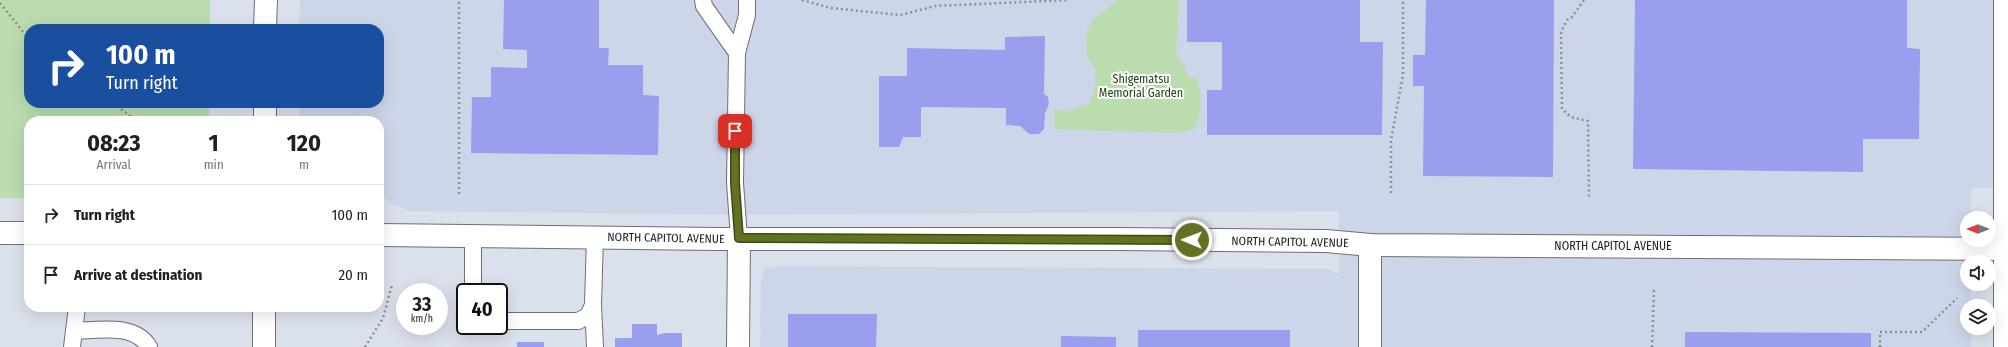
<!DOCTYPE html>
<html lang="en">
<head>
<meta charset="utf-8">
<style>
	:root { --surface:#fff; --page:#f6f6f6; --text:#202124; --muted:#757577; --line:#e0e0e0 }
	body { margin:0; font-family:"Fira Sans Condensed",sans-serif; background:var(--page); color:var(--text); height:100vh; display:flex; flex-direction:column; font-size:15px; white-space:nowrap }
	* { box-sizing:border-box; margin:0 }
	p { font-size:13px; color:var(--muted) }
	.icon { flex:none; width:22px; height:22px; fill:none; stroke:currentColor; stroke-width:2; stroke-linecap:round; stroke-linejoin:round }
	.map { position:relative; flex:1; overflow:hidden }
	.drawer { position:absolute; left:24px; top:116px; width:360px; height:196px; display:flex; flex-direction:column; background:var(--surface); border-radius:16px; box-shadow:0 4px 16px #0002 }
	.drawer>* { flex:none }
	.top-card { position:absolute; left:24px; top:24px; width:360px; height:84px; border-radius:16px; box-shadow:0 4px 16px #0002; background:#1a4fa0; color:#fff; overflow:hidden }
	.needle { width:26px; rotate:270deg }
	.fabs { position:absolute; left:1960px; top:211px; display:grid; gap:8px }
	.fabs a { display:grid; place-items:center; width:36px; height:36px; border-radius:50%; background:var(--surface); box-shadow:0 4px 16px #0002; font-size:20px }
	.speed { position:absolute; left:396px; top:283px; display:flex; gap:8px; font-size:20px; font-weight:700; text-align:center }
	.speed>* { display:grid; place-content:center; width:52px; height:52px; border-radius:50%; background:var(--surface); box-shadow:0 4px 16px #0002; line-height:1 }
	.speed small { font-size:10px; font-weight:400 }
	.speed .limit { border:2px solid #111; border-radius:6px; background:#fff; color:#111 }
	.pin { position:absolute; display:grid; place-items:center; width:34px; height:34px; color:#fff; margin:-17px; border-radius:8px; box-shadow:0 2px 6px #0006 }
	.me { position:absolute; width:44px; margin:-22px; rotate:271deg; stroke-linejoin:round; filter:drop-shadow(0 0 3px #0008) }
	.turn { display:flex; align-items:center; gap:14px; height:84px; padding:0 16px; font-size:18px }
	.turn .icon { width:52px; height:52px; stroke-width:2.5 }
	.turn b { display:block; font-size:28px; line-height:34px }
	.eta { display:flex; justify-content:space-evenly; align-items:center; height:68px; text-align:center }
	.eta b { font-size:24px; font-weight:700; line-height:28px }
	ul { padding:0; list-style:none }
	li { display:flex; align-items:center; gap:12px; height:60px; padding:0 16px; border-top:1px solid var(--line) }
	li div { flex:1 }
	li b { display:block; font-size:15px }
	li em { font-style:normal }
	.map>svg:first-child { display:block }
	.built { fill:#cdd6e8 }
	.green { fill:#badcaf }
	.building { fill:#9a9eee }
	.lines { fill:none; stroke-linecap:round; stroke-linejoin:round }
	.service-casing { stroke:#6a6f79; stroke-width:18 }
	.minor-casing { stroke:#6a6f79; stroke-width:24 }
	.tertiary-casing { stroke:#6a6f79; stroke-width:24 }
	.primary-casing { stroke:#6a6f79; stroke-width:24 }
	.path { stroke:#8c9098; stroke-width:2.5; stroke-dasharray:2 3; stroke-linecap:butt }
	.service { stroke:#fff; stroke-width:16 }
	.minor { stroke:#fff; stroke-width:22 }
	.tertiary { stroke:#fff; stroke-width:22 }
	.primary { stroke:#fff; stroke-width:22 }
	.route-casing { stroke:#3f4a15; stroke-width:10 }
	.route { stroke:#617220; stroke-width:7 }
	.labels { text-anchor:middle; dominant-baseline:central; stroke-width:4; stroke-linejoin:round; paint-order:stroke }
	.park-label { font-size:12px; fill:#1f4211; stroke:#fff }
	.street-label { font-size:12px; fill:#212327; stroke:#fff }
</style>
</head>
<body>
<div class="map">
<svg width="2008" height="347" viewBox="0 0 2008 347">
	<rect width="100%" height="100%" fill="#dbe1ec"/>
	<!-- built -->
	<polygon class="built" points="300,0 2008,0 2008,188 1971,188 1971,218 1967,218 1967,240 1971,240 1971,262 1967,262 1967,284 1971,284 1971,306 1967,306 1967,328 1971,328 1971,347 760,347 761,280 764,269 779,266 1328,269 1339,274 1339,211 736,215 410,211 392,204 379,193 379,121 299,121 299,103 379,103 379,29 299,29"/>
	<!-- green -->
	<g class="green">
		<polygon points="0,0 210,0 210,29 29,29 29,103 209,103 209,121 29,121 29,198 0,198"/>
		<path d="M1118 0H1179L1176 53 1184 66 1188 76 1197 79C1203 100 1202 109 1195 129L1172 133 1054 129V109L1065 112 1088 104 1095 89 1096 71 1086 53 1087 31 1092 21Z"/>
	</g>
	<!-- building -->
	<g class="building">
		<polygon points="504,0 599,0 599,48 609,48 608,65 643,65 643,95 659,96 658,155 471,153 472,97 491,97 491,67 527,68 527,50 503,49"/>
		<polygon points="1187,0 1360,0 1360,42 1383,42 1382,135 1207,135 1207,90 1222,90 1222,42 1187,42"/>
		<polygon points="1426,0 1554,0 1553,177 1423,176 1424,86 1413,86 1413,55 1425,55"/>
		<polygon points="1635,0 1907,0 1907,48 1920,49 1919,139 1863,139 1863,172 1633,169"/>
		<polygon points="1045,36 1044,94 1048,97 1049,104 1045,113 1044,129 1039,134 1029,134 1020,126 1006,125 1006,108 921,107 921,137 903,137 899,147 879,147 879,76 907,76 907,48 1005,50 1005,37"/>
		<polygon points="788,314 877,314 876,347 788,347"/>
		<polygon points="632,324 657,324 657,335 665,333 682,333 682,347 615,347 615,338 632,338"/>
		<rect x="1138" y="330" width="152" height="17"/>
		<polygon points="1685,332 1871,333 1871,347 1685,347"/>
		<polygon points="1061,336 1116,337 1116,347 1061,347"/>
		<rect x="517" y="342" width="27" height="5"/>
	</g>
	<g class="lines">
		<defs>
			<g id="service">
				<polyline points="703,0 704,6 737,53"/>
				<polyline points="473,235 473,292"/>
				<polyline points="739,238 735,183 737,53 747,15 747,0"/>
				<polyline points="593,305 595,347"/>
				<polyline points="499,321 578,321 588,316 593,305 595,237"/>
				<path d="M75 331C99 330 135 323 149 347"/>
				<polyline points="72,347 77,307"/>
			</g>
			<g id="minor">
				<polyline points="738,347 739,238"/>
				<polyline points="1370,347 1370,245"/>
			</g>
			<g id="tertiary">
				<polyline points="0,233 29,233"/>
				<polyline points="379,235 717,239 1117,239 1326,241 1370,245 2008,249"/>
				<polyline points="2005,347 2005,0"/>
			</g>
			<g id="primary">
				<polyline points="265,29 266,0"/>
				<polyline points="265,121 265,103"/>
				<polyline points="264,347 264,307"/>
			</g>
		</defs>
		<!-- service casing -->
		<use href="#service" class="service-casing"/>
		<!-- minor casing -->
		<use href="#minor" class="minor-casing"/>
		<!-- tertiary casing -->
		<use href="#tertiary" class="tertiary-casing"/>
		<!-- primary casing -->
		<use href="#primary" class="primary-casing"/>
		<!-- path -->
		<g class="path">
			<polyline points="802,0 831,8 901,15 935,6 1068,0"/>
			<polyline points="1584,0 1572,17 1567,20 1561,32 1562,109 1571,117 1588,121 1589,198"/>
			<polyline points="0,3 29,39"/>
			<polyline points="113,103 137,121"/>
			<polyline points="1391,193 1391,140 1403,75 1403,0"/>
			<polyline points="459,194 459,0"/>
			<polyline points="365,347 383,318 392,285"/>
			<polyline points="1652,347 1654,289"/>
			<polyline points="1880,347 1880,332 1922,332 1957,298"/>
		</g>
		<!-- service -->
		<use href="#service" class="service"/>
		<!-- minor -->
		<use href="#minor" class="minor"/>
		<!-- tertiary -->
		<use href="#tertiary" class="tertiary"/>
		<!-- primary -->
		<use href="#primary" class="primary"/>
	</g>
	<g class="lines">
		<defs>
			<polyline id="route" points="735,131 735,183 739,238 1192,240"/>
		</defs>
		<!-- route casing -->
		<use href="#route" class="route-casing"/>
		<!-- route -->
		<use href="#route" class="route"/>
	</g>
	<g class="labels">
		<!-- park labels -->
		<g class="park-label">
			<text x="1141" y="79">Shigematsu<tspan x="1141" dy="14">Memorial Garden</tspan></text>
		</g>
		<!-- street labels -->
		<g class="street-label">
			<text transform="translate(666 238) rotate(1)">NORTH CAPITOL AVENUE</text>
			<text transform="translate(1290 242) rotate(1)">NORTH CAPITOL AVENUE</text>
			<text x="1613" y="246">NORTH CAPITOL AVENUE</text>
		</g>
	</g>
</svg>
<div class="fabs">
<a><svg class="needle" viewBox="-14 -14 28 28"><path d="M0-13l5 13h-10z" fill="#e53935"/><path d="M0 13l5-13h-10z" fill="#757577"/></svg></a>
<a><svg class="icon" aria-label="sound" viewBox="0 0 24 24"><path d="M4 9h4l5-4v14l-5-4H4zM17 9q2 3 0 6"/></svg></a>
<a><svg class="icon" aria-label="layers" viewBox="0 0 24 24"><path d="M12 4l9 5-9 5-9-5zM3 14l9 5 9-5"/></svg></a>
</div>
<div class="speed"><div>33<small>km/h</small></div><div class="limit">40</div></div>
<div class="pin" style="left:735px;top:131px;background:#d93025"><svg class="icon" aria-label="arrive" viewBox="0 0 24 24"><path d="M6 21V4h12l-3 4 3 4H6"/></svg></div>
<svg class="me" style="left:1192px;top:240px" viewBox="-20 -20 40 40"><circle r="17" fill="#617220" stroke="#fff" stroke-width="3"/><path d="M0-11L8 9 0 5-8 9z" fill="#fff"/></svg>
<div class="top-card">
<div class="turn"><svg class="icon" aria-label="right" viewBox="0 0 24 24"><path d="M7 20v-9h11M14 6l5 5-5 5"/></svg><div><b>100 m</b>Turn right</div></div>
</div>
<section class="drawer">
<div class="eta">
<div><b>08:23</b><p>Arrival</p></div>
<div><b>1</b><p>min</p></div>
<div><b>120</b><p>m</p></div>
</div>
<ul>
<li><svg class="icon" aria-label="right" viewBox="0 0 24 24"><path d="M7 20v-9h11M14 6l5 5-5 5"/></svg><div><b>Turn right</b></div><em>100 m</em></li>
<li><svg class="icon" aria-label="arrive" viewBox="0 0 24 24"><path d="M6 21V4h12l-3 4 3 4H6"/></svg><div><b>Arrive at destination</b></div><em>20 m</em></li>
</ul>
</section>
</div>
</body>
</html>
